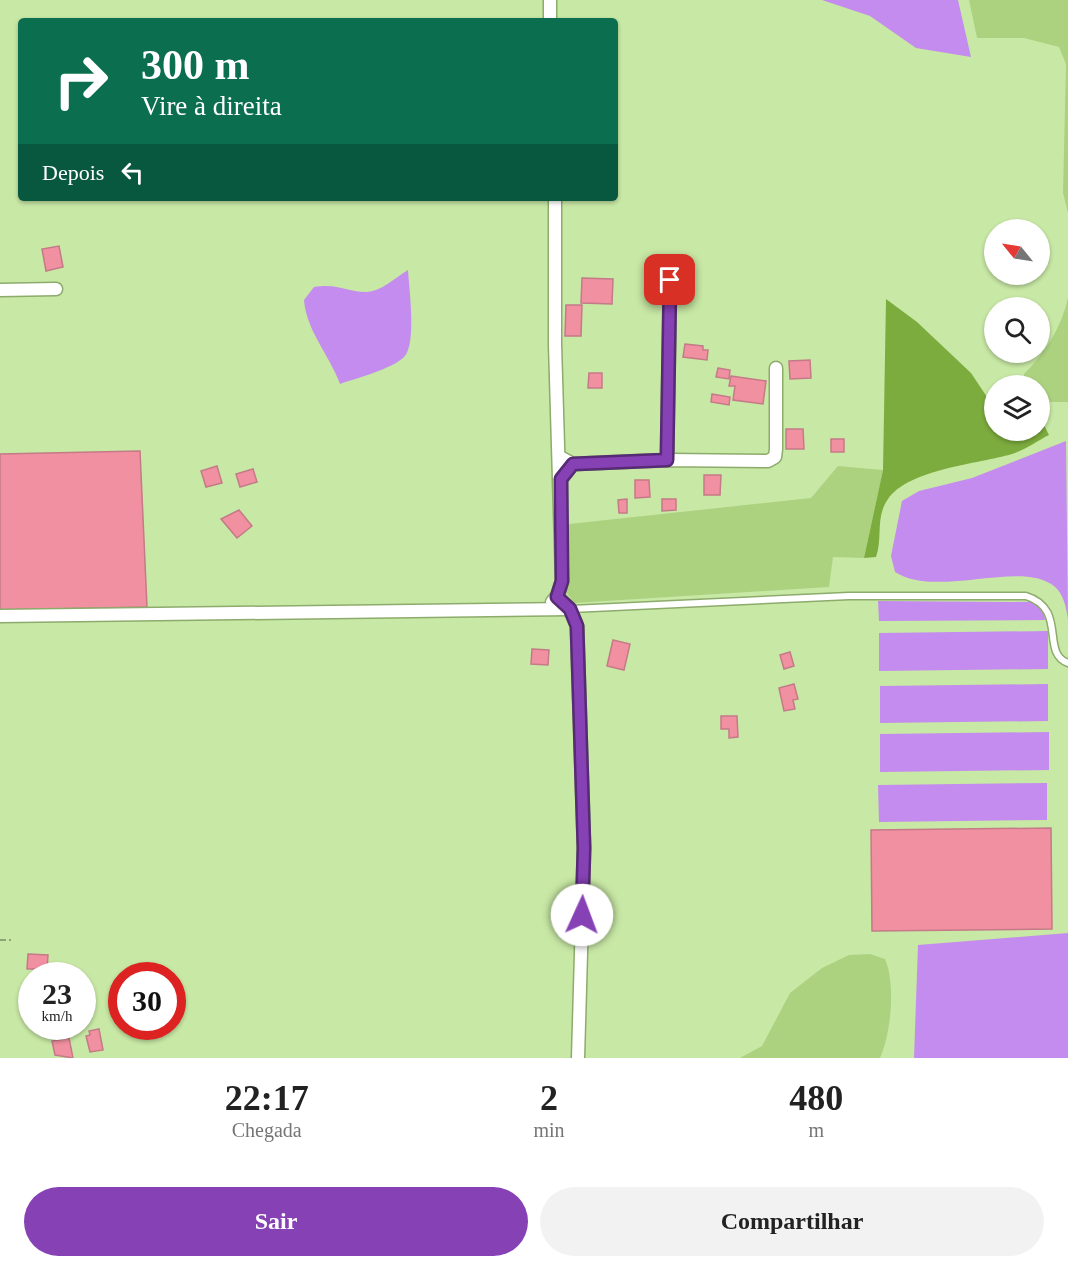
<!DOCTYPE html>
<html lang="pt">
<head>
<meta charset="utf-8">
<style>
	:root { --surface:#fff; --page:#f2f2f2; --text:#222; --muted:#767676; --accent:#8641b4 }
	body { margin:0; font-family:"Times New Roman",serif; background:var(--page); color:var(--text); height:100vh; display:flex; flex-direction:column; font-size:22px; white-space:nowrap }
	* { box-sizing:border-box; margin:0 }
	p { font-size:20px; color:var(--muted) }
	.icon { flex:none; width:33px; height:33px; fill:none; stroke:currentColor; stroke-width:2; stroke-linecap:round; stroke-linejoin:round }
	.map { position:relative; height:1058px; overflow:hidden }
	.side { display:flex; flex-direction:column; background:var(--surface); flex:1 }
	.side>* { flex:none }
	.banner { position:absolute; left:18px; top:18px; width:600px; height:183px; border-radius:6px; box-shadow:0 2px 4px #0004; background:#0b6e4f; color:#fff; overflow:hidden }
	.needle { width:39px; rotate:300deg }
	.controls { position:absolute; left:984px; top:219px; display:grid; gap:12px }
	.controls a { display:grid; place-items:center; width:66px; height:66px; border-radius:50%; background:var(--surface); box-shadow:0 2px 4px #0004; font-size:30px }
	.speed { position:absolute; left:18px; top:962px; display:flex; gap:12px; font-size:30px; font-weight:700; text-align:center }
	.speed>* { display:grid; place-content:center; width:78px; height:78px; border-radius:50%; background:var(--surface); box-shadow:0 2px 4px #0004; line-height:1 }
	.speed small { font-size:15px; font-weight:400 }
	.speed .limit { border:9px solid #d22; background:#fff; color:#111 }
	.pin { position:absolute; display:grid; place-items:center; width:51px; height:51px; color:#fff; margin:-26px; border-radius:12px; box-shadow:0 3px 9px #0006 }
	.me { position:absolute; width:66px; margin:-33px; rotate:2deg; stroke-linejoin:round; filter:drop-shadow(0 0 4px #0008) }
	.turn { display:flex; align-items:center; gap:21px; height:126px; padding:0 24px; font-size:27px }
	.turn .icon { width:78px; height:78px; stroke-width:2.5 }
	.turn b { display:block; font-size:42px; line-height:51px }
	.then { display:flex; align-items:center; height:57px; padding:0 24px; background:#0003; gap:12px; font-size:22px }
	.eta { display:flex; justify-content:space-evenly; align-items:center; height:102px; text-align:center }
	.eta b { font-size:36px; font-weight:800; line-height:42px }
	.cta { display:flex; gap:12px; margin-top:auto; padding:12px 24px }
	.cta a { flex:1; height:69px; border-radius:36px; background:var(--accent); color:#fff; font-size:24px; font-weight:800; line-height:69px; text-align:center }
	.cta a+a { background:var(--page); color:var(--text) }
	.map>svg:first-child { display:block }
	.green { fill:#acd280 }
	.forest { fill:#7dac3e }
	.water { fill:#c48cee }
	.building { fill:#f190a1; stroke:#c47a87; stroke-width:1.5 }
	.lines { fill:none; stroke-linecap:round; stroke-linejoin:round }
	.lane-casing { stroke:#8dab6c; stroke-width:9 }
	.street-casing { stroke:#8dab6c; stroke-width:15 }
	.path { stroke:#798f61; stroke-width:1.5; stroke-dasharray:6 3; stroke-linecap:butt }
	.lane { stroke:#fff; stroke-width:6 }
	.street { stroke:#fff; stroke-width:12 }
	.route-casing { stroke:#572a75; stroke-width:15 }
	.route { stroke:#8641b4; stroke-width:10 }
</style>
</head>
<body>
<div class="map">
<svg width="1068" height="1058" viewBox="0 0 1068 1058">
	<rect width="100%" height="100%" fill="#c8e8a5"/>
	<!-- green -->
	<g class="green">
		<polygon points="969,0 1068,0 1068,213 1063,193 1066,64 1059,47 1024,38 977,38"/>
		<path d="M1068 298V402H1040V386L1024 385V374C1046 352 1061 328 1068 298Z"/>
		<polygon points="838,466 883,470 864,558 833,557 829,587 574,603 566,592 569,524 811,498"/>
		<path d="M870 954 885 959C896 984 891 1033 880 1058H740L762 1046 790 993 822 968 849 955Z"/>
	</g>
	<!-- forest -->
	<path class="forest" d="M886 299 917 322 971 373 989 400 994 403V430H1040V417L1049 435C1037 441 1025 450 1012 454 978 464 909 469 888 499 875 517 883 538 876 557L864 558 883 470Z"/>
	<!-- water -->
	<g class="water">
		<polygon points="822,0 958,0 971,57 916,48 870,16"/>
		<path d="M408 270C409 288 417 345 404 357 392 369 357 378 340 384 330 356 306 330 304 300L314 287C339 283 346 292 366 292 381 292 396 277 408 270Z"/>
		<path d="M1066 441 1068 619C1066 608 1064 594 1054 586 1021 559 937 599 895 572L891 556 902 501 919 491 972 478Z"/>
		<polygon points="878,601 1036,602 1044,611 1045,620 879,621"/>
		<polygon points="1048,631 1048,669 879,671 879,633"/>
		<polygon points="1048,684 1048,721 880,723 880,686"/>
		<polygon points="1049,732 1049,770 880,772 880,734"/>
		<polygon points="1047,783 1047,820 879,822 878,785"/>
		<polygon points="1068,933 1068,1058 914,1058 918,945"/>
	</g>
	<!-- building -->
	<g class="building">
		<polygon points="59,246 63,267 46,271 42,249"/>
		<polygon points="582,278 613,279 612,304 581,303"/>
		<polygon points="566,305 582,305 581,336 565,336"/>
		<polygon points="685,344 703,346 703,350 708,350 707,360 683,357"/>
		<polygon points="810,360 811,378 790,379 789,361"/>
		<polygon points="718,368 730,370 729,379 716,377"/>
		<polygon points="589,373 602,373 602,388 588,388"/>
		<polygon points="731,376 766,381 763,404 733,400 735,386 729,386"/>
		<polygon points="712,394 730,397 729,405 711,402"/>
		<polygon points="786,429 803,429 804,449 786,449"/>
		<rect x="831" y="439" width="13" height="13"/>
		<polygon points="140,451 147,607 0,610 0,454"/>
		<polygon points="217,466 222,483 206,487 201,471"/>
		<polygon points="253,469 257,482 240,487 236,474"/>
		<polygon points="704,475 721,475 720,495 704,495"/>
		<polygon points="635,480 649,480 650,497 635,498"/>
		<polygon points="627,499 627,513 619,513 618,500"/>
		<polygon points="662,499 676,499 676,510 662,511"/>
		<polygon points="239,510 252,526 237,538 221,519"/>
		<polygon points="613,640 630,644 624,670 607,666"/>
		<polygon points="532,649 549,650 548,665 531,664"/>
		<polygon points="790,652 794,666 784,669 780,655"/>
		<polygon points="794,684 798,699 793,700 795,709 784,711 779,688"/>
		<polygon points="721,716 737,716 738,737 729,738 729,729 721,729"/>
		<polygon points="1051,828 1052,929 872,931 871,830"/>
		<polygon points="28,954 48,955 47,969 27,969"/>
		<polygon points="99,1029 103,1050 90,1052 86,1036 90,1035 89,1031"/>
		<polygon points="69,1038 73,1058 55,1055 52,1041"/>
	</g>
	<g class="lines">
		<defs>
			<path id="lane" d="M571 609 849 596H1026C1068 609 1040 653 1068 663"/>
			<g id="street">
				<polyline points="550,21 550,0"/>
				<polyline points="0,290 56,289"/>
				<polyline points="560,457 573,464 667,460 768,461 775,457 776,449 776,368"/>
				<polyline points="667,460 670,280"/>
				<polyline points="557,596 570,609 577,626 584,848 578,1058"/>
				<polyline points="552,602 557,596 562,581 555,344 555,198"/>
				<polyline points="0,616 570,609"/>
			</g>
		</defs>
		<!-- lane casing -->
		<use href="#lane" class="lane-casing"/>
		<!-- street casing -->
		<use href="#street" class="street-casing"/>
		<!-- path -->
		<polyline class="path" points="0,940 11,940"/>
		<!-- lane -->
		<use href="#lane" class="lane"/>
		<!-- street -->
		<use href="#street" class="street"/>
	</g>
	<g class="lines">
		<defs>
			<polyline id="route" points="582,915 584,848 577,626 570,609 557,597 562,581 561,479 573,464 667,460 670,280"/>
		</defs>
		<!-- route casing -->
		<use href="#route" class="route-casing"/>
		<!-- route -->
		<use href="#route" class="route"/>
	</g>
</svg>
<div class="controls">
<a><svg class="needle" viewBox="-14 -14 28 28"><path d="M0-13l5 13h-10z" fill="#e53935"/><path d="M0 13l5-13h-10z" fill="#767676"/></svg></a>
<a><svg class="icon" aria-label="search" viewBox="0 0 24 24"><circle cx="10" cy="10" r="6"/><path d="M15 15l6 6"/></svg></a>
<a><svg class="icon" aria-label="layers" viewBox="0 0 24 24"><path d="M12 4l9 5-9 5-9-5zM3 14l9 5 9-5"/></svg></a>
</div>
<div class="speed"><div>23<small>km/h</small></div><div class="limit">30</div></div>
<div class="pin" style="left:670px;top:280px;background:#d93025"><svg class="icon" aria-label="arrive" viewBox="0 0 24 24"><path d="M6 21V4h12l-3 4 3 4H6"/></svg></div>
<svg class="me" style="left:582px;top:915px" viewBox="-20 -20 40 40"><circle r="19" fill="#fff"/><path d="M0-13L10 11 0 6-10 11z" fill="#8641b4"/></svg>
<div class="banner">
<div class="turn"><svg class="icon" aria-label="right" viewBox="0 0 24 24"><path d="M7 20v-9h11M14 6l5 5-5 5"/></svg><div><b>300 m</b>Vire à direita</div></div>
<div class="then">Depois<svg class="icon" aria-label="left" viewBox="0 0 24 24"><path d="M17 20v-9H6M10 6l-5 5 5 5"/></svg></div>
</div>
</div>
<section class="side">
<div class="eta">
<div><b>22:17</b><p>Chegada</p></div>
<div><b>2</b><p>min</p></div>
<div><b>480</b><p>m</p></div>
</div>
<div class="cta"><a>Sair</a><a>Compartilhar</a></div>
</section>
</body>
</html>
